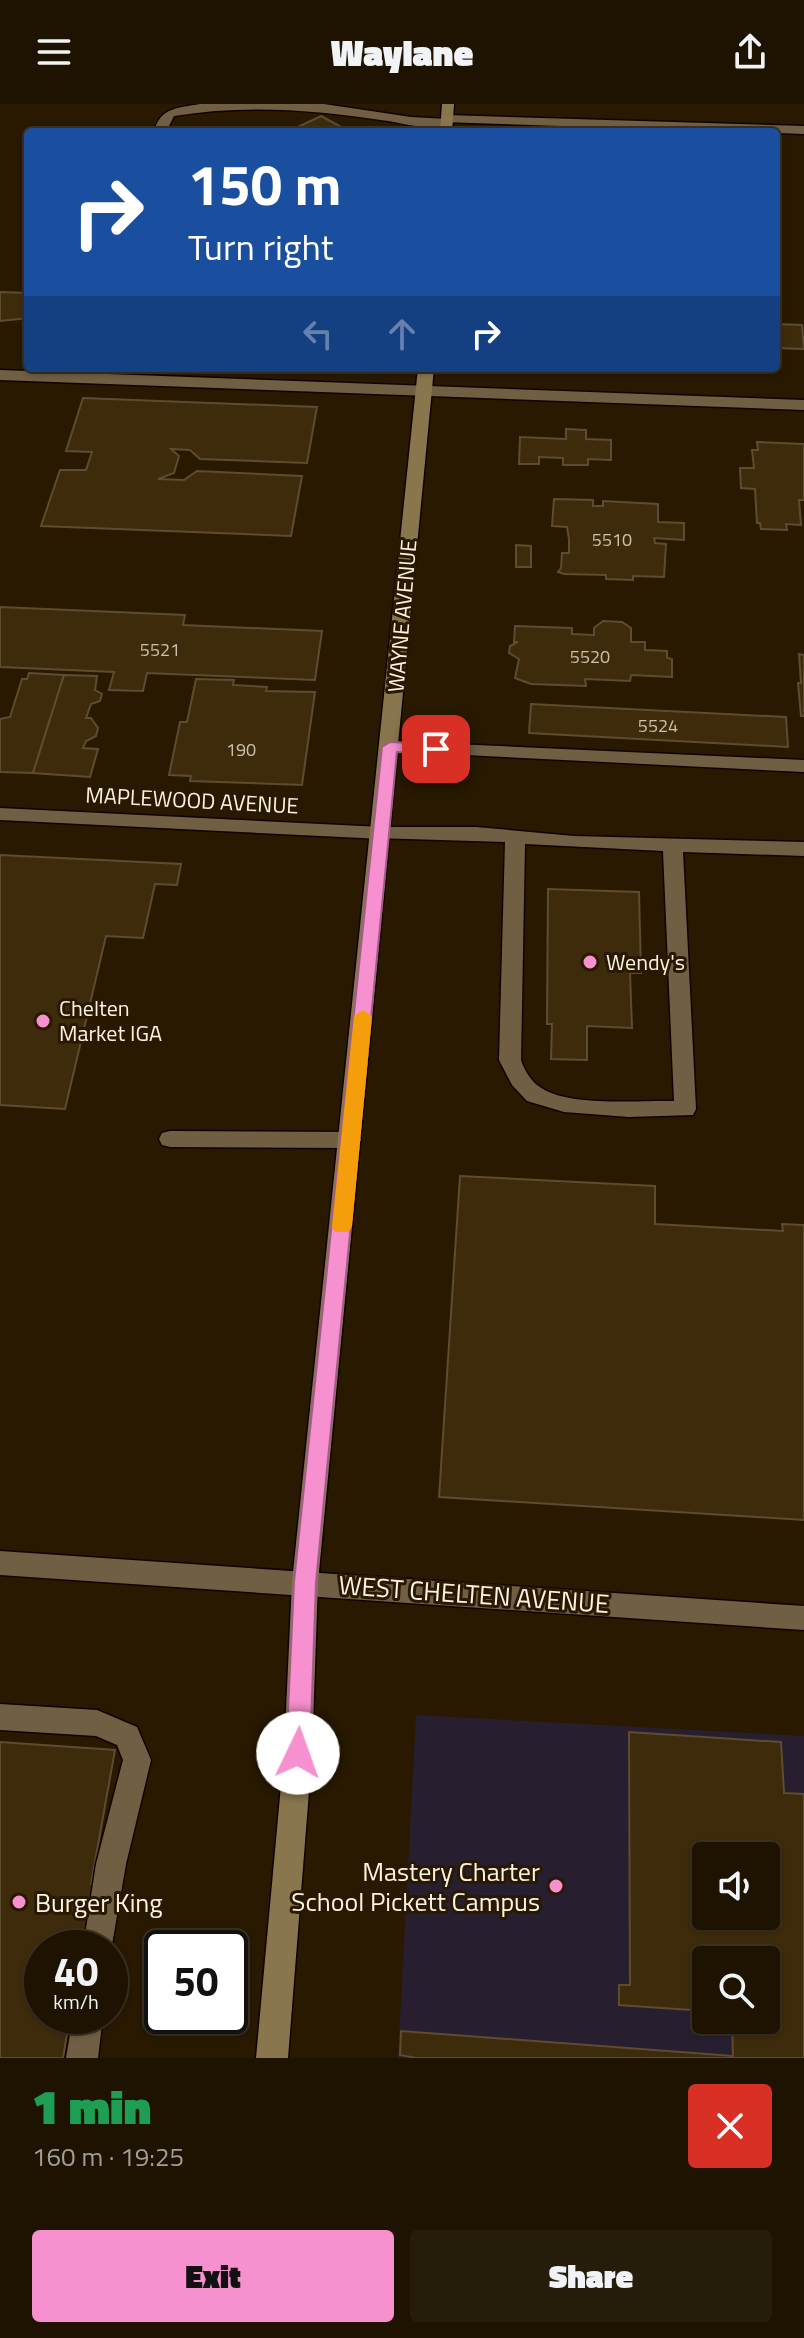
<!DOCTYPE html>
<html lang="en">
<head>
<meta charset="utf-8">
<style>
	:root { --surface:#1e1300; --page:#261c0a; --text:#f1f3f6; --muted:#a19e99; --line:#3c3222; --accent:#f690cf }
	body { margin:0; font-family:"Titillium Web",sans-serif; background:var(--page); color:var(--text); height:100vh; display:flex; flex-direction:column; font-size:30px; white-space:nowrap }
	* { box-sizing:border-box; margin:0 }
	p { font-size:26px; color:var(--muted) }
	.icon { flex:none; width:44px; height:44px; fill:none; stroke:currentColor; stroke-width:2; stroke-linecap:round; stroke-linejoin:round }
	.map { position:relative; height:1954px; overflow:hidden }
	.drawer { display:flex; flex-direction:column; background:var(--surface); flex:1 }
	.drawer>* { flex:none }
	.top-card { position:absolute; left:24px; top:24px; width:756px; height:244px; border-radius:8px; box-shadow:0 2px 6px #0004,0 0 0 2px var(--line); background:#1a4fa0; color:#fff; overflow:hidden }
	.fabs { position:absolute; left:692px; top:1738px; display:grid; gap:16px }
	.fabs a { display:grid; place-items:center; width:88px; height:88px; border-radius:8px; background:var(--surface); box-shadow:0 2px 6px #0004,0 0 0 2px var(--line); font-size:40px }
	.speed { position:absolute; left:24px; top:1826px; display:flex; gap:16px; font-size:40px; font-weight:700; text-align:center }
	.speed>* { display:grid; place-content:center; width:104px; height:104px; border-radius:50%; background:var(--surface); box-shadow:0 2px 6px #0004,0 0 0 2px var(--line); line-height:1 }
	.speed small { font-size:20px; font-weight:400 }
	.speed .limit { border:4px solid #111; border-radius:12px; background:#fff; color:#111 }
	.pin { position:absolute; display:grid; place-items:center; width:68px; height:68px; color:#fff; margin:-34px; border-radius:16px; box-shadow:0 4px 12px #0006 }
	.me { position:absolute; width:88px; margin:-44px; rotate:3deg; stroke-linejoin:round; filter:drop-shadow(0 0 6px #0008) }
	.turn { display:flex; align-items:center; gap:28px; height:168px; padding:0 32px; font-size:36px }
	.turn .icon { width:104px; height:104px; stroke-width:2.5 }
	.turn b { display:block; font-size:56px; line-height:68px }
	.lanes { display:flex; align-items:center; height:76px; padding:0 32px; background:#0003; justify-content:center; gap:40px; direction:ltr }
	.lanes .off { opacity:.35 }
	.round { display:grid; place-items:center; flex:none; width:84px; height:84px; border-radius:8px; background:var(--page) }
	.overview { display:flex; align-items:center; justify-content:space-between; height:136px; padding:0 32px }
	h1 { font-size:48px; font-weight:800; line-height:60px; color:#1e9e55 }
	.cta { display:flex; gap:16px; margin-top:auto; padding:16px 32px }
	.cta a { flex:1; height:92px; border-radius:8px; background:var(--accent); color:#111; font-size:32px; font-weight:800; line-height:92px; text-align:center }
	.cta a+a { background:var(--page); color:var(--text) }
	header { display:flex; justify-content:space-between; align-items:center; height:104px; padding:0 32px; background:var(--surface); font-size:36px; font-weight:800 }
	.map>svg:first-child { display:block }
	.education { fill:#271f2f; fill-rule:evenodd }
	.building { fill:#3e2b0b; stroke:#5e4c31; stroke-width:2; fill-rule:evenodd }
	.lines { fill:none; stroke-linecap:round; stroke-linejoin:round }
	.service-casing { stroke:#110400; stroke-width:3 }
	.minor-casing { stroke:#110400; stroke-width:3 }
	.tertiary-casing { stroke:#110400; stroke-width:3 }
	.secondary-casing { stroke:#110400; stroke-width:3 }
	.service { fill:#715f43; fill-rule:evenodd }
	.minor { fill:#715f43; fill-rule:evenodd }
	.tertiary { fill:#715f43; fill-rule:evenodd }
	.secondary { fill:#8a764d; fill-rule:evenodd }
	.route { fill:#f690cf; stroke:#a05e87; stroke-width:2 }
	.slow { fill:#f59e0b }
	.poi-dot { fill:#f690cf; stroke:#281900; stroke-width:3 }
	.labels { text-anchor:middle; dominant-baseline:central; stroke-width:6; stroke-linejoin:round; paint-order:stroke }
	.number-label { font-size:18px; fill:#cdc0ad }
	.street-label { font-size:22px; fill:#fdf2e3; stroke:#281900 }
	.poi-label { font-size:22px; fill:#fdf2e3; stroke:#281900; text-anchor:start }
	.near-street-label { font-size:26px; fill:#fdf2e3; stroke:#281900 }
	.near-poi-label { font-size:26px; fill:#fdf2e3; stroke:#281900; text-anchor:end }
</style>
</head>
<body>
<header><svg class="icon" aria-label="menu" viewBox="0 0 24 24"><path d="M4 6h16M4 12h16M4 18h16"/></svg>Waylane<svg class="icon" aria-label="share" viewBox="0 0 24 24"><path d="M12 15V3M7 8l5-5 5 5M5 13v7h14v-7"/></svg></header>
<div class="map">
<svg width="804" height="1954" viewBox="0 0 804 1954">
	<rect width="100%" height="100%" fill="#281900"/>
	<!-- education -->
	<path class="education" d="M416 1611 804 1632V1954H398ZM706 1752H766V1812H706ZM706 1856H766V1916H706Z"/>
	<!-- building -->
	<g class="building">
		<polygon points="321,12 347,26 287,28"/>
		<polygon points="0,188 28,189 28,214 0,217"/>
		<polygon points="776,220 802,221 804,245 776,244"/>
		<polygon points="83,294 317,303 307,359 200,355 190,346 171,345 179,352 174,369 158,375 184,376 197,367 302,372 291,432 41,422 60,366 86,366 92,348 66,347"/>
		<polygon points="566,325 586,326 586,335 611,336 611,356 588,355 588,361 563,361 563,354 539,353 539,360 519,360 520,333 566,335"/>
		<polygon points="757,338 804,340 804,396 799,396 801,421 786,420 787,426 761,425 760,419 757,419 755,385 741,384 740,364 754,364 752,346 758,346"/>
		<polygon points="554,395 593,396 593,402 603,402 603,397 658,400 658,418 684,419 684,436 654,434 655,439 666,440 664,473 633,472 633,476 606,475 606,471 564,470 558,468 561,464 562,449 569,449 569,435 567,423 552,422"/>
		<polygon points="516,441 531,442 531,463 516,463"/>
		<polygon points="0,503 185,511 183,521 322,527 315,576 147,569 143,587 109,586 114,568 0,563"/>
		<polygon points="603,517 622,518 631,524 631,538 645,538 645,546 667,547 667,554 672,555 672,573 631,571 630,577 585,575 586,582 531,580 515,574 519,555 509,549 510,542 518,538 514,538 515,522 572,524 572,530 594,531 594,524"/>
		<polygon points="799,550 804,551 804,612 801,612 798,579 801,579"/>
		<polygon points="29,569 64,571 33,669 0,668 0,615 10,613 22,575 27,575"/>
		<polygon points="64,571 97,572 95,586 102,590 100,597 91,600 86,614 91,614 98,624 96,632 86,637 83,644 98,645 90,673 33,669"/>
		<polygon points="196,575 234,576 233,581 267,583 266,587 315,588 302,681 190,677 191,672 169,671 180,618 187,618"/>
		<polygon points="531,600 786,613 788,643 529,629"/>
		<polygon points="0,751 181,760 177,781 155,780 143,834 106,832 65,1005 0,1001"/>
		<polygon points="548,785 639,788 641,869 630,869 632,924 587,922 587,956 551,955 552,920 547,920"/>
		<polygon points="460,1072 655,1082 655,1120 783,1127 782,1120 804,1121 804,1416 439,1393"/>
		<path d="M629 1628 781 1638 784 1689 804 1690V1954H416L400 1951 401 1927 733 1952 732 1916H766V1856H706V1907L619 1901V1881H630ZM706 1752H766V1812H706Z"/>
		<polygon points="0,1638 115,1646 91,1780 103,1781 92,1844 42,1844 42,1912 70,1912 63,1954 0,1954"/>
	</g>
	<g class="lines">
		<defs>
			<g id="service">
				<path d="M200 0H324L411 13 447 15 453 19C440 29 405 20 388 17 317 6 245 0 174 12L166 28H154C160 3 178 4 200 0Z"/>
				<polygon points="390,637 804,656 804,668 383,647 381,643 383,639"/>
				<path d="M382 723H476L574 732 804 738V752L683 748 696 1005 693 1011 629 1013 564 1008 527 997 512 981 499 956 505 738 375 734 372 729ZM525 740 663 747 674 997C639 996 573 1003 543 985 532 979 525 968 521 956Z"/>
				<polygon points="170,1027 350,1028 358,1030 361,1036 358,1042 350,1044 170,1043 162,1041 159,1035 162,1029"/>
				<polygon points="0,1600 97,1606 137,1623 151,1656 126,1760 110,1852 110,1844 83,1844 96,1760 123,1656 117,1641 96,1632 0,1626"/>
				<polygon points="73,1912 103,1912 98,1954 66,1954"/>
			</g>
			<g id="minor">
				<polygon points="447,11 804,22 804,30 442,18 442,12"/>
				<polygon points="0,266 804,296 804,306 0,276"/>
				<polygon points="0,704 382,723 392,729 382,735 0,716"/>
			</g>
			<polygon id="tertiary" points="0,1447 804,1502 804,1526 0,1471"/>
			<g id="secondary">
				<polygon points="442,0 454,0 452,28 440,28"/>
				<polygon points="418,264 434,264 318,1478 312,1649 288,1954 256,1954 284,1649 292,1478"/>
			</g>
		</defs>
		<!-- service casing -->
		<use href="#service" class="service-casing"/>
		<!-- minor casing -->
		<use href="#minor" class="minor-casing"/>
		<!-- tertiary casing -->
		<use href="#tertiary" class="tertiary-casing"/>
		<!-- secondary casing -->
		<use href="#secondary" class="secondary-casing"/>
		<!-- service -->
		<use href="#service" class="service"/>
		<!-- minor -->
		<use href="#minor" class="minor"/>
		<!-- tertiary -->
		<use href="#tertiary" class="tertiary"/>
		<!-- secondary -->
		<use href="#secondary" class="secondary"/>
	</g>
	<!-- route -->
	<polygon class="route" points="390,638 436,640 444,645 436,650 397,648 316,1478 310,1649 307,1657 298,1660 290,1657 286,1649 294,1478 382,643"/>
	<!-- slow -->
	<polygon class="slow" points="363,906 372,912 352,1122 349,1128 335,1128 332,1122 354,912"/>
	<!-- markers -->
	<g class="poi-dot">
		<circle cx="590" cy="858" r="8"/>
		<circle cx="43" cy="917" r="8"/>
		<circle cx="556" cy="1782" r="8"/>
		<circle cx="19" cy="1798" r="8"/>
	</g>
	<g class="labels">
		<!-- number labels -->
		<g class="number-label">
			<text x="612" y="435">5510</text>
			<text x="160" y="545">5521</text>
			<text x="590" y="552">5520</text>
			<text x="658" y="621">5524</text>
			<text x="241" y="645">190</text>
		</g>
		<!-- street labels -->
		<g class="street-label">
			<text transform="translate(402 512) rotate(-85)">WAYNE AVENUE</text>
			<text transform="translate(192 696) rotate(3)">MAPLEWOOD AVENUE</text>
		</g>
		<!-- poi labels -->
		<g class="poi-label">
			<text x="606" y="858">Wendy's</text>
			<text x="59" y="904">Chelten<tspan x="59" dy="25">Market IGA</tspan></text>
		</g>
		<!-- near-street labels -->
		<g class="near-street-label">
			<text transform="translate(474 1490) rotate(4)">WEST CHELTEN AVENUE</text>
		</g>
		<!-- near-poi labels -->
		<g class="near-poi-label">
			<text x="540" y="1767">Mastery Charter<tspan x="540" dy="30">School Pickett Campus</tspan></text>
			<text x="35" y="1798" text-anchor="start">Burger King</text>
		</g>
	</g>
</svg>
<div class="fabs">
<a><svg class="icon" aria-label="sound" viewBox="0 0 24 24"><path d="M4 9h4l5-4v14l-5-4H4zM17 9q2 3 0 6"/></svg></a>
<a><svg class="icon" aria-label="search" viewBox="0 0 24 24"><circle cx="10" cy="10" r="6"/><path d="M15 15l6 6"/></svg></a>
</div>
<div class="speed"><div>40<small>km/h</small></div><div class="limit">50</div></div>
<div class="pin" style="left:436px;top:645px;background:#d93025"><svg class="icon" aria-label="arrive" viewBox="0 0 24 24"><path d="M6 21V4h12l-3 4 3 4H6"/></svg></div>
<svg class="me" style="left:298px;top:1649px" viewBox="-20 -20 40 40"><circle r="19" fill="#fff"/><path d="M0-13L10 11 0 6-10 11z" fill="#f690cf"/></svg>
<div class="top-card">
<div class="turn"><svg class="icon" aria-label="right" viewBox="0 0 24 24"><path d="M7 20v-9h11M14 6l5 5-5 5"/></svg><div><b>150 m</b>Turn right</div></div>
<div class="lanes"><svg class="icon off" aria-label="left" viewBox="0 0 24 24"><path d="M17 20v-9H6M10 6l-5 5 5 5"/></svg><svg class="icon off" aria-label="ahead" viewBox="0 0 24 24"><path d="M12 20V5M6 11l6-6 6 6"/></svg><svg class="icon" aria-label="right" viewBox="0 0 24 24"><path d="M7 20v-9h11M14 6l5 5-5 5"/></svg></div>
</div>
</div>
<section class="drawer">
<div class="overview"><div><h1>1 min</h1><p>160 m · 19:25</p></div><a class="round" style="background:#d93025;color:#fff"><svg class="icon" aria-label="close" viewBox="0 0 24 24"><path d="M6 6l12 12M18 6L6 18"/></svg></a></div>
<div class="cta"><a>Exit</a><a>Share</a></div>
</section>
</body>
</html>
